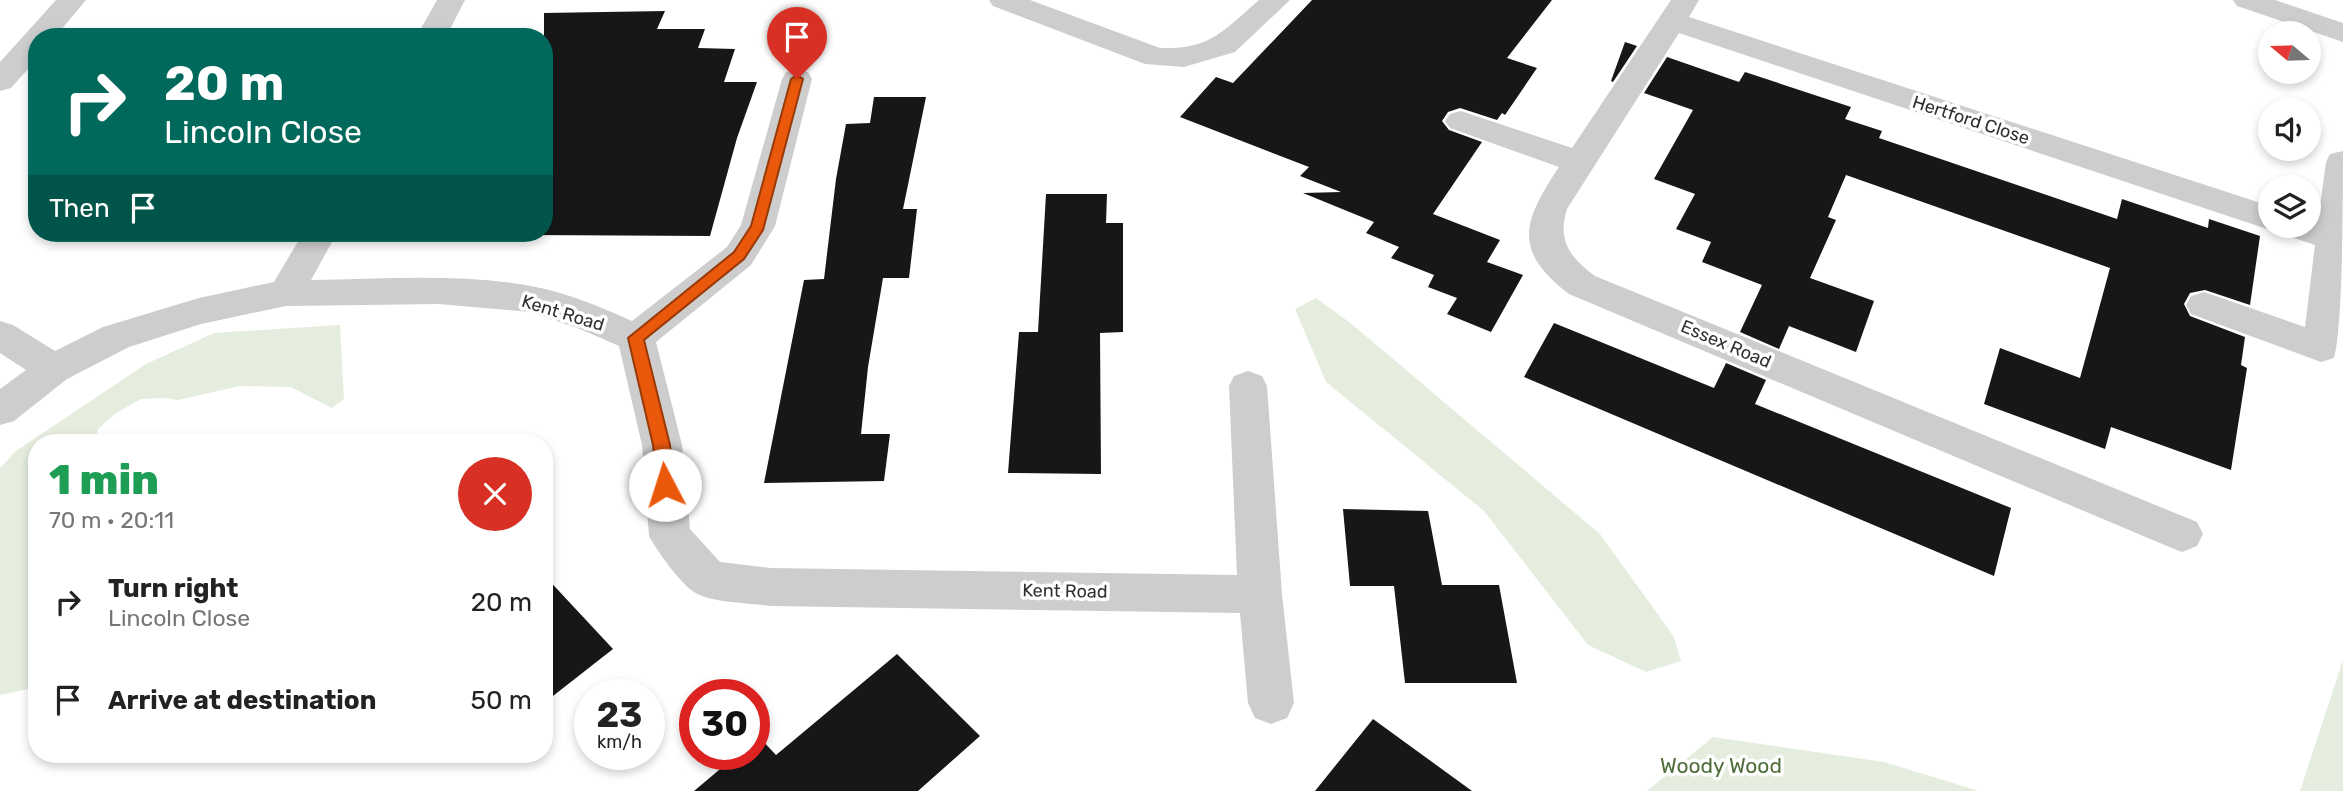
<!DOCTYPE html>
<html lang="en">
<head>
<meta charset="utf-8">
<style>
	:root { --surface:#fff; --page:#f2f2f2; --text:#222; --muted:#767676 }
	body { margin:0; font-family:Rubik,sans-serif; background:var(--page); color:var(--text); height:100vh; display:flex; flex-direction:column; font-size:26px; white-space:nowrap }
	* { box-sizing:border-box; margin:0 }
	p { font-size:23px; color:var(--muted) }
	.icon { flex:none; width:38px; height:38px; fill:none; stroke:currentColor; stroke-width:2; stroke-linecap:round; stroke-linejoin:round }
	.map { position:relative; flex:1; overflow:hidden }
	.panel { position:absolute; left:28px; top:434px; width:525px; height:329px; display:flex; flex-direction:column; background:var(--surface); border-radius:28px; box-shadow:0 4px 10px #0003 }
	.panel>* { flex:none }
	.hud { position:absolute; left:28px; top:28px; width:525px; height:214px; border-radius:28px; box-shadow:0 4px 10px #0003; background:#00695c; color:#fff; overflow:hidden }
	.needle { width:46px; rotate:289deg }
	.buttons { position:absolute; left:2258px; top:21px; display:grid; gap:14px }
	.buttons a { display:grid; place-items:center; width:63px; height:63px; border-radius:50%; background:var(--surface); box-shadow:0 4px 10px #0003; font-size:35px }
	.speed { position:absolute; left:574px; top:679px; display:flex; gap:14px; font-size:35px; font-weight:700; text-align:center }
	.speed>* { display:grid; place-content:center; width:91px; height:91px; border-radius:50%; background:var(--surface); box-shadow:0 4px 10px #0003; line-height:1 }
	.speed small { font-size:18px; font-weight:400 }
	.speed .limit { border:10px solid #d22; background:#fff; color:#111 }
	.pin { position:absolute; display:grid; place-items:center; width:60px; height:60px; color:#fff; margin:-72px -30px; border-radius:50% 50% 50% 0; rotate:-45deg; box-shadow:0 0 7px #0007 }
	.pin .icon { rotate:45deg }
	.me { position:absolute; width:77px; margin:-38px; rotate:355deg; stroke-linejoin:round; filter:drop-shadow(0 0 5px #0008) }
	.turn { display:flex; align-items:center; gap:24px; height:147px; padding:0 21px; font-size:32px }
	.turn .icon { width:91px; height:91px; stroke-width:2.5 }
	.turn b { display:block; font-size:49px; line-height:60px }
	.then { display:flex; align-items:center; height:66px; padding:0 21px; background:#0003; gap:14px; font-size:26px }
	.round { display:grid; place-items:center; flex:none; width:74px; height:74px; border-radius:37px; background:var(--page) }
	.head { display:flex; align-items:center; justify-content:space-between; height:119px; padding:0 21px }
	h1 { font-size:42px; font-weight:800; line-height:52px; color:#1e9e55 }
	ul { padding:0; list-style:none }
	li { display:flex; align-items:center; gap:21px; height:98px; padding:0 21px }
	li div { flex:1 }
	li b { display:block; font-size:26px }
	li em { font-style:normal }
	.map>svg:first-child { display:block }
	.green { fill:#e5edde }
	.building { fill:#171717 }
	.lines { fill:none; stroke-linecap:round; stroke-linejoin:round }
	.minor { fill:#cdcdcd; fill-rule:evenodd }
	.route { fill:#ea580c; stroke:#983908; stroke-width:2 }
	.labels { text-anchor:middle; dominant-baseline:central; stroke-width:7; stroke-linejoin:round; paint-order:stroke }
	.street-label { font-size:18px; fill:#303030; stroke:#fff }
	.near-park-label { font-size:21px; fill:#506d3c; stroke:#fff }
</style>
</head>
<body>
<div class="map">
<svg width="2343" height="791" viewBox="0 0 2343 791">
	<rect width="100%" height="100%" fill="#fff"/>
	<!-- green -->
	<g class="green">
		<polygon points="1316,298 1353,325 1600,534 1674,637 1681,661 1646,672 1588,645 1484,511 1326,382 1295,309"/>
		<polygon points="340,325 344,399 332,408 291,387 240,386 178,400 164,398 141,399 116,413 97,430 98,443 37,443 37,519 31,527 29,575 37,581 37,687 0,695 0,468 16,451 146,364 214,333"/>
		<polygon points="2343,660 2343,791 2300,791"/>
		<polygon points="1713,737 1884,762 1979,791 1647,791"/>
	</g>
	<!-- building -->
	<g class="building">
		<polygon points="1312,0 1552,0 1507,58 1537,68 1505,115 1502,113 1497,120 1460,108 1448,112 1442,121 1449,130 1482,142 1433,214 1500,240 1487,262 1523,275 1491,332 1447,314 1457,298 1428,287 1434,275 1391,258 1399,247 1366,233 1374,222 1303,193 1341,192 1300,176 1309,167 1180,117 1216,77 1233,83"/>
		<polygon points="665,11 657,29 705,29 698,48 735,49 724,82 757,82 737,138 710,236 529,235 544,233 544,13"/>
		<polygon points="1625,42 1637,46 1613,82 1611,81"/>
		<polygon points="1667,57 1739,82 1745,72 1851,107 1845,119 1882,131 1879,138 2117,219 2122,199 2208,228 2209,219 2260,236 2250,305 2205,290 2190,293 2184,304 2190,316 2245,337 2241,365 2247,368 2231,470 2111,427 2105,449 1984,404 2000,348 2080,378 2110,268 1846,175 1828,217 1836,220 1810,278 1874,301 1856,352 1789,326 1779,349 1740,332 1762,285 1702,262 1711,242 1676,229 1695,194 1654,179 1693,110 1644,93"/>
		<polygon points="874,97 926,97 903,209 917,209 909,278 883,278 868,367 861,434 890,434 884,481 764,483 804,280 824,279 836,179 846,124 870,123"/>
		<polygon points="1046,194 1107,194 1106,223 1123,223 1123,332 1100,333 1101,474 1008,473 1019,332 1038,332"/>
		<polygon points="1554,323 1714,388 1726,363 1766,380 1755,404 2011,508 1994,576 1524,377"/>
		<polygon points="1343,509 1428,511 1442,585 1499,585 1517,683 1405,683 1394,586 1350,586"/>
		<polygon points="544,575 613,649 544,703"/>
		<polygon points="897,654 980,736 918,791 694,791 738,754 754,754 754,741 759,737 776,755"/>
		<polygon points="1373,719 1472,791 1315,791"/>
	</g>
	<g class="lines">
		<!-- minor -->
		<g class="minor">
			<polygon points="56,0 86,0 55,37 37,37 37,59 11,88 0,91 0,62"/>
			<polygon points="437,0 465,0 446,37 416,37"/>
			<path d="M989 0H1030L1160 48C1210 50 1223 31 1259 0H1290L1235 52 1184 67 1145 64 993 6Z"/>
			<path d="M1671 0H1699L1689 17 2270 206V226H2308V218L2318 221 2326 162 2330 154 2343 151C2343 194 2343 327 2334 358L2321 362 2191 314 2186 305 2191 296 2204 292 2305 327 2315 245 2282 234 2278 228 2270 230 1679 33 1567 209C1557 240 1570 258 1595 276L2197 522 2203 534 2197 546 2182 552 2167 546 1569 294C1511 250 1524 220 1559 167L1450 128 1445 121 1450 114 1461 111 1572 148Z"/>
			<polygon points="2233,0 2275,0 2343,23 2343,42 2237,6"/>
			<path d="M797 69 808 72 812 79 775 226 751 265 656 342 682 445 690 529 720 562 771 568 1237 575 1229 386 1234 376 1248 371 1262 376 1267 386 1282 594 1294 703 1287 718 1271 724 1255 718 1248 703 1240 613 771 606C751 603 711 603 694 592 680 583 657 551 649 536L642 445 619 346 580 329 530 312 439 304 286 306 201 324 129 347 67 379 14 421 0 425V389L26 370 0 353V321L13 325 55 351 103 327 199 298 274 282 303 233H337L311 280C384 279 459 273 531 286 565 292 601 307 632 321L727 247 741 225 782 79 786 72Z"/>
		</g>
	</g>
	<!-- route -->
	<polygon class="route" points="797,75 803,79 763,230 744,259 644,340 670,445 674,485 671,490 659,490 657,485 653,445 628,338 734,252 751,226 791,79"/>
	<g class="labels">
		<!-- street labels -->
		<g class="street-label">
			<text transform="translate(1971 120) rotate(18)">Hertford Close</text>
			<text transform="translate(563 313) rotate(17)">Kent Road</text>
			<text transform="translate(1726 344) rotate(23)">Essex Road</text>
			<text transform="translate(1065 591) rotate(1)">Kent Road</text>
		</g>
		<!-- near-park labels -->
		<g class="near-park-label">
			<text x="1721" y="765">Woody Wood</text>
		</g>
	</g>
</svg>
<div class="buttons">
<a><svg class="needle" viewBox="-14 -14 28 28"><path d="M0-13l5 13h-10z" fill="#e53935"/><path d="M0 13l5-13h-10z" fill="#767676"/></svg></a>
<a><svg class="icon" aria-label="sound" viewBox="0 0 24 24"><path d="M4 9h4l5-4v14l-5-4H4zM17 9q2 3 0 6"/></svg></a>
<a><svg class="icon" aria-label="layers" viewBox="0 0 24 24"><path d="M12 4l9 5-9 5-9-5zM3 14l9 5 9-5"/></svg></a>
</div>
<div class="speed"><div>23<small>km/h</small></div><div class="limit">30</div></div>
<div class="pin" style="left:797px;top:79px;background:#d93025"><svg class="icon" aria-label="arrive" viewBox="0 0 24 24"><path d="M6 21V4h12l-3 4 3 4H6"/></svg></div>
<svg class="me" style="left:665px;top:485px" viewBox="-20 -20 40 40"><circle r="19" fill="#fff"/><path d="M0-13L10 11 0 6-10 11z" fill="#ea580c"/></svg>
<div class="hud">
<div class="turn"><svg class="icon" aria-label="right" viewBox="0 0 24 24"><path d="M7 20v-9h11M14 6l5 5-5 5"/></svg><div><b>20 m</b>Lincoln Close</div></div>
<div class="then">Then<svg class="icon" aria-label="arrive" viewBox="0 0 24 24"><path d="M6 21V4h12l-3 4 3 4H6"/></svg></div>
</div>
<section class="panel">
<div class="head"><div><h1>1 min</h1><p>70 m · 20:11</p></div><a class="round" style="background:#d93025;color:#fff"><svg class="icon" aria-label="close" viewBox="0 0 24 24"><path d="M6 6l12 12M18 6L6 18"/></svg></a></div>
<ul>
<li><svg class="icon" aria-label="right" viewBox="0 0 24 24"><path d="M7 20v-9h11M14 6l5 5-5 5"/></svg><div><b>Turn right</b><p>Lincoln Close</p></div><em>20 m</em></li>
<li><svg class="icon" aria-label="arrive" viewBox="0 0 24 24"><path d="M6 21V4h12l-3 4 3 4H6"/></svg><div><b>Arrive at destination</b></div><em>50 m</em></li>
</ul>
</section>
</div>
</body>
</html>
